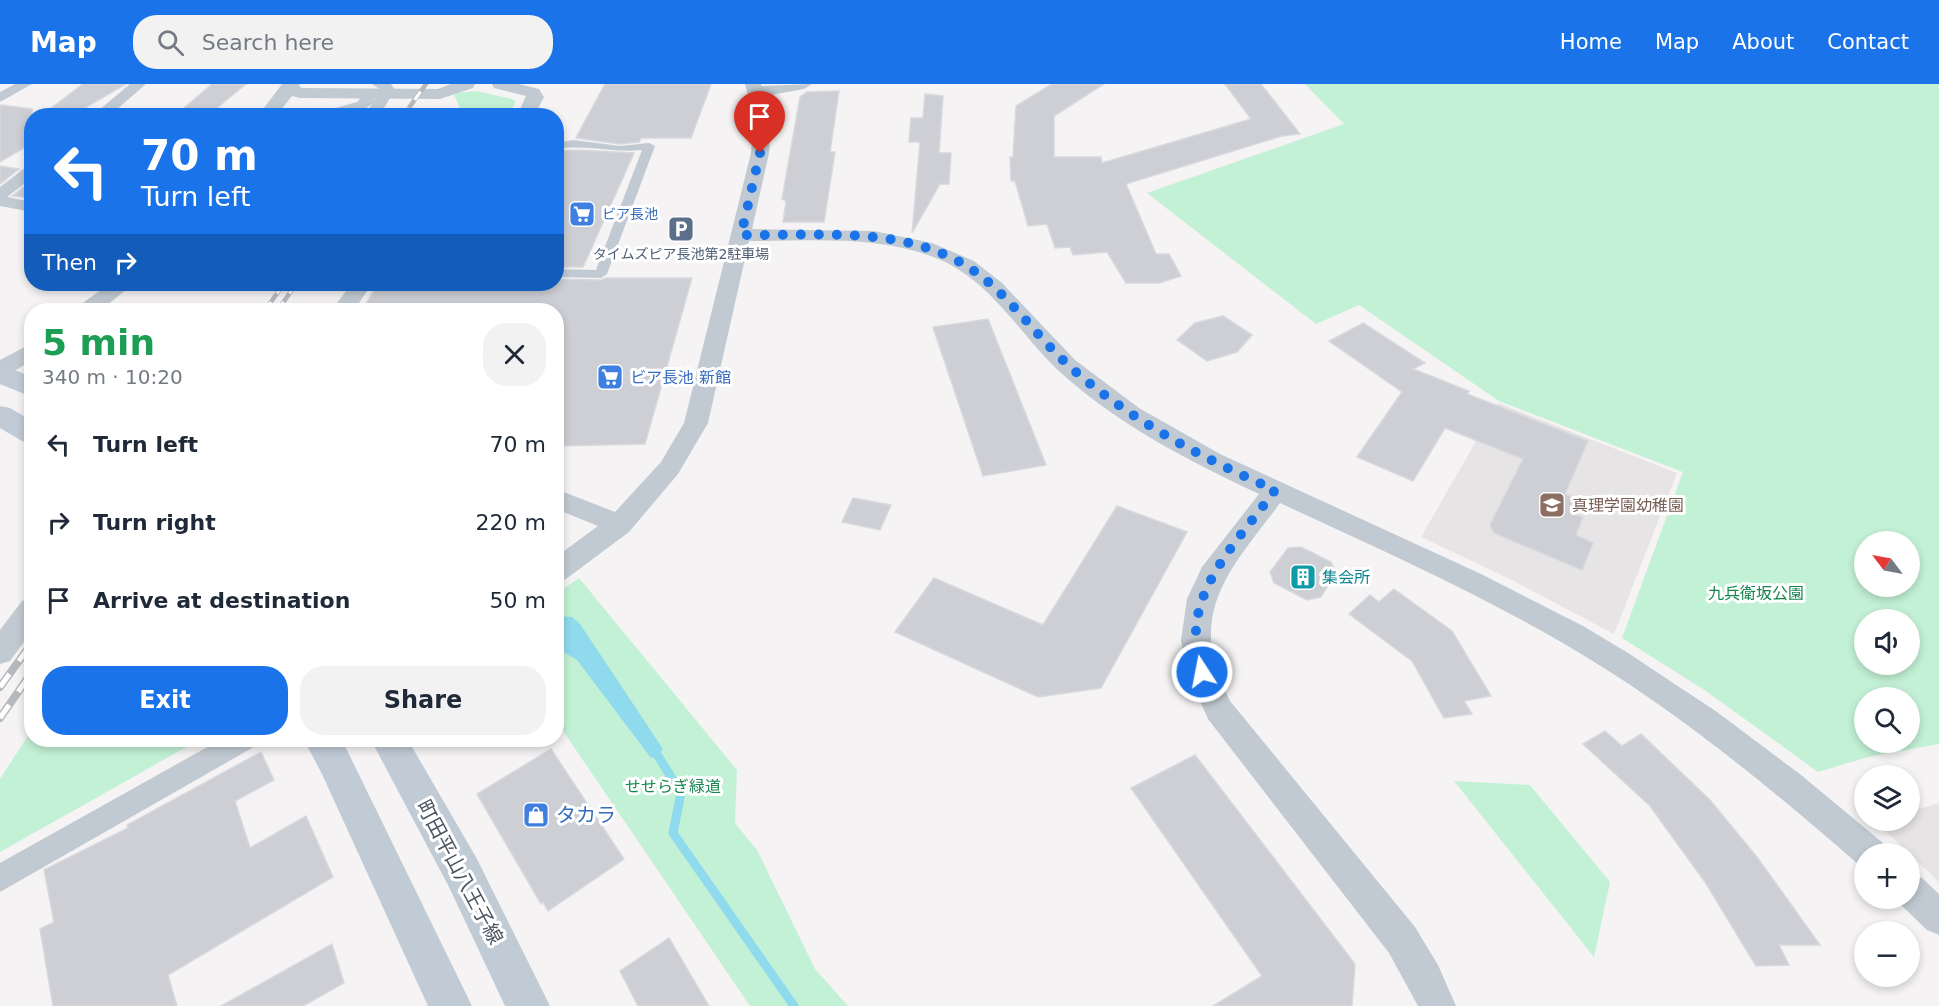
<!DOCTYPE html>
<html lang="en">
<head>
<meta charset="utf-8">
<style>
	:root { --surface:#fff; --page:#f2f2f3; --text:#1f2937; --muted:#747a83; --accent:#1a73e8 }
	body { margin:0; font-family:"DejaVu Sans","Noto Sans JP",sans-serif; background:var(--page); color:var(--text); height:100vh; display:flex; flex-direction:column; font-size:22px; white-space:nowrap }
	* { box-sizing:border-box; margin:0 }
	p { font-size:20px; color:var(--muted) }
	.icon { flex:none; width:33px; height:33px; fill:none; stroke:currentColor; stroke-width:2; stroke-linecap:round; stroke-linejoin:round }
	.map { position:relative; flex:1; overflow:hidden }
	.drawer { position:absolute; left:24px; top:219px; width:540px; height:444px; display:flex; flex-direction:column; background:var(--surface); border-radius:24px; box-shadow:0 3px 9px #0003 }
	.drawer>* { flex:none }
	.hud { position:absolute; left:24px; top:24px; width:540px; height:183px; border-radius:24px; box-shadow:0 3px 9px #0003; background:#1a73e8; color:#fff; overflow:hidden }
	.needle { width:39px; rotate:302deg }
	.tools { position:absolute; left:1854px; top:447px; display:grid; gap:12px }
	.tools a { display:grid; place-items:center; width:66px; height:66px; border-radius:50%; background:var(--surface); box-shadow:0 3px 9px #0003; font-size:30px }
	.pin { position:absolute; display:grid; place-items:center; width:51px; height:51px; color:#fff; margin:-62px -26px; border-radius:50% 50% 50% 0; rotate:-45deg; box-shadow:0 0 6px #0007 }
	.pin .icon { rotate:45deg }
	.me { position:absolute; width:66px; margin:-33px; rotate:349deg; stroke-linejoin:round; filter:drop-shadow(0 0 4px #0008) }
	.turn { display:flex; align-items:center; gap:21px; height:126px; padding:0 18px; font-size:27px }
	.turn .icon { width:78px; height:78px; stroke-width:2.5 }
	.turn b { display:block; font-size:42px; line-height:51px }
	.then { display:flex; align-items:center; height:57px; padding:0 18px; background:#0003; gap:12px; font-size:22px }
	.round { display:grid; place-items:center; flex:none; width:63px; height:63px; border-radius:24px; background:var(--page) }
	.overview { display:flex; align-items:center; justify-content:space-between; height:102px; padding:0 18px }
	h1 { font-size:36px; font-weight:700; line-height:45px; color:#1e9e55 }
	.action { display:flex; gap:12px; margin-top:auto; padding:12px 18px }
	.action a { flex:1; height:69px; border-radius:24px; background:var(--accent); color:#fff; font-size:24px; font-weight:700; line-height:69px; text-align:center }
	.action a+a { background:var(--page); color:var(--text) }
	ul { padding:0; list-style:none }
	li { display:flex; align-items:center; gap:18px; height:78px; padding:0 18px }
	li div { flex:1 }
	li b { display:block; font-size:22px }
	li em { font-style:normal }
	header { display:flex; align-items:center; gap:36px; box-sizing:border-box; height:84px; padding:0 30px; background:var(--accent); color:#fff }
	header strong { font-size:28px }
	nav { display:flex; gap:33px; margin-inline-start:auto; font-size:21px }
	.search { width:420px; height:54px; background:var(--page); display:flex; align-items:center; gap:15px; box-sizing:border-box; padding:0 21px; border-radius:24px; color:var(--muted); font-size:22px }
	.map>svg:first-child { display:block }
	.education { fill:#e6e4e5 }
	.green { fill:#c3f1d5; fill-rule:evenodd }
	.water { fill:#90daee }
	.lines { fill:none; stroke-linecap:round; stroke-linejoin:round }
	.stream { stroke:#90daee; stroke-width:9 }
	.building { fill:#cdcfd5; stroke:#d7d9de; stroke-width:1.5 }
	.pedestrian { fill:#c1cad2; fill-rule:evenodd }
	.minor { fill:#c1cad2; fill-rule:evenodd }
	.tertiary { fill:#c1cad2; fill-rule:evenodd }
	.secondary { fill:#c1cbd6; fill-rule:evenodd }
	.rail-far1-casing { stroke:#b5b8bd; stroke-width:4.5 }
	.rail-casing { stroke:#b5b8bd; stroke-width:8 }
	.rail-far1 { stroke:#fff; stroke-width:3; stroke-dasharray:10; stroke-linecap:butt }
	.rail { stroke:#fff; stroke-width:5; stroke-dasharray:16; stroke-linecap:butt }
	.route { stroke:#1a73e8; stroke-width:10; stroke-dasharray:0 18 }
	.labels { text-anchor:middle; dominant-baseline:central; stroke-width:6; stroke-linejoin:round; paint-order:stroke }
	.far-shop-label { font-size:14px; fill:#366cbe; stroke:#fff; text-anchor:start }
	.far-service-label { font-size:14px; fill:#4e5e75; stroke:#fff }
	.shop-label { font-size:16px; fill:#366cbe; stroke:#fff; text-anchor:start }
	.education-label { font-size:16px; fill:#785e54; stroke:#fff; text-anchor:start }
	.culture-label { font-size:16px; fill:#0d838f; stroke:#fff; text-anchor:start }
	.park-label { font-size:16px; fill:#17864f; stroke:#fff }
	.near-shop-label { font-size:20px; fill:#366cbe; stroke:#fff; text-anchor:start }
	.near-street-label { font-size:20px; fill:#4a5661; stroke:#fff }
</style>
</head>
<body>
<header>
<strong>Map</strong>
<div class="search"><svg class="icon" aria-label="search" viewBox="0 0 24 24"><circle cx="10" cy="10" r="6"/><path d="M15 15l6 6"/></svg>Search here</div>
<nav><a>Home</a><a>Map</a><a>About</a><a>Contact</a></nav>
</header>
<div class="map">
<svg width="1939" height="922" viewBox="0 0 1939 922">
	<rect width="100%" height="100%" fill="#f5f3f3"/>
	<!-- education -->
	<g class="education">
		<polygon points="1498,319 1677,389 1614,550 1510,495 1421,453"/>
		<polygon points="1939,719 1939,798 1876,738 1910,736 1910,728"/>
	</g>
	<!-- green -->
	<g class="green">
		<path d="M1305 0H1939V660L1868 673 1818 688 1706 607 1622 554 1683 388 1499 317 1359 221 1316 240 1147 109 1344 40ZM1864 458H1910V502H1864ZM1864 536H1910V580H1864ZM1864 614H1910V658H1864Z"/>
		<polygon points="476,7 512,15 516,18 508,31 463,31 454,11 457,9"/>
		<polygon points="579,494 737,686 735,739 757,766 815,885 848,922 750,922 557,638 556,510"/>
		<polygon points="31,647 32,656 199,656 0,768 0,695"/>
		<polygon points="1454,697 1530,701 1610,798 1594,873"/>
	</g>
	<!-- water -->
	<polygon class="water" points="557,532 572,533 580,540 663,665 658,672 651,674 577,576 557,564"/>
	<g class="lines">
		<!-- stream -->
		<polyline class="stream" points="658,672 681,709 673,749 794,922"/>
	</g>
	<!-- building -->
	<g class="building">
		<polygon points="83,0 126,0 71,32 41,32"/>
		<polygon points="212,0 246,0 207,32 175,32"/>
		<polygon points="605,0 711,0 691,54 641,54 639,58 620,60 576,54"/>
		<polygon points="1052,0 1104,0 1054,32 1054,73 1101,73 1102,79 1251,35 1225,0 1261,0 1300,50 1282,52 1126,100 1156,170 1169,170 1181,192 1159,199 1126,199 1107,168 1073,171 1070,163 1055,164 1047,140 1028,142 1015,97 1011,97 1010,73 1013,73 1016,22"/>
		<polygon points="839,7 830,68 835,68 824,138 783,138 786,117 782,115 800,13 807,8"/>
		<polygon points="925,10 943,12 939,69 951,69 949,100 940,100 912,149 920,58 909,58 911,34 923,34"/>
		<polygon points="0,21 32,25 32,59 0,78"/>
		<polygon points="578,66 634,69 583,183 556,183 556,67"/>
		<polygon points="0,82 19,85 0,100"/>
		<polygon points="32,97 32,114 12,112"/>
		<polygon points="606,194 692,194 645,360 556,362 556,226 362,226 378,200 556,200 556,195 601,196"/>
		<polygon points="1223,232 1252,251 1237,268 1207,277 1177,256 1195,239"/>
		<polygon points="988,235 1046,381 983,392 933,243"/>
		<polygon points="1363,239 1425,279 1413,285 1469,307 1467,310 1588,357 1565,410 1581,416 1574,430 1583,433 1576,451 1593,459 1582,486 1494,449 1490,441 1523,375 1445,344 1413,397 1357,373 1402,308 1329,257"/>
		<polygon points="853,414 891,421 880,446 842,438"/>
		<polygon points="1117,422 1187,448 1101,604 1038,613 895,548 934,494 1043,541"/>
		<polygon points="1301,463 1331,478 1336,488 1321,513 1307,516 1274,499 1270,488 1288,464"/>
		<polygon points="1394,505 1452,547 1491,612 1464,617 1472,630 1444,634 1412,577 1349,530 1370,511 1379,518"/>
		<polygon points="1605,647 1622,662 1641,650 1710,716 1757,773 1820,861 1779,861 1789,881 1756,882 1705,798 1650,722 1583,660"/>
		<polygon points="551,665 624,775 548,827 543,818 541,820 477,710"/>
		<polygon points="261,668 274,696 235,717 250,764 306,732 333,793 168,891 177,922 53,922 40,845 54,838 44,786 128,744 127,741"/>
		<polygon points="1195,671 1355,880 1352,922 1213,922 1262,892 1131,704"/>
		<polygon points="669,854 709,922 638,922 620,887"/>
		<polygon points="332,860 344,899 303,922 221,922"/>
	</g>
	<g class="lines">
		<!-- pedestrian -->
		<path class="pedestrian" d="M573 56 620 62 649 59 655 62 607 190 601 194 556 193V185L596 186 642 66C613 69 585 60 556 65V59Z"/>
		<!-- minor -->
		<g class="minor">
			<polygon points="15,0 32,0 0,18 0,8"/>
			<polygon points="130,0 146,0 109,32 92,32"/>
			<path d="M372 0H391L395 6 379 32 365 31 372 20C357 32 334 32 316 32L318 29 357 18 360 15 352 10 354 7 359 6 373 10 374 16 381 6Z"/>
			<polygon points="32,81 32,94 7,113 32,118 32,128 0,122 0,103 26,83"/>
			<polygon points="220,656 256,656 252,664 0,808 0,779"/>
		</g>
		<!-- tertiary -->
		<g class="tertiary">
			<polygon points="282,0 300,0 299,2 302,4 438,5 451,0 475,0 473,4 440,15 300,14 292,12 276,32 258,32"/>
			<polygon points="492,0 519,0 539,5 544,13 534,32 517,32 526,12 494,4"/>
			<path d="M745 0H761L762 2 812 0 804 5 765 12 772 34 769 69 752 145 874 147 932 159 974 177 1002 199 1075 276 1139 324 1220 370 1481 490 1583 542 1628 569 1717 628 1801 691 1883 759 1888 770H1864V783L1859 781C1766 700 1669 620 1561 558 1471 506 1375 463 1280 419 1241 473 1194 516 1217 588 1220 598 1226 608 1230 617L1415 843 1438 881 1456 922H1418L1389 869 1208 635 1187 588 1181 556 1187 515 1202 483 1259 410C1189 377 1119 341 1061 289 1021 252 994 201 943 177 883 150 813 157 749 157L708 339 678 390 629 448 566 495 556 497V473L598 442 556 425V405L615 428 661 378 684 339 751 69 754 34Z"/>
			<polygon points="109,200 133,200 101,226 77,226 80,221"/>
			<polygon points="351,200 372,200 354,226 332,226"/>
			<polygon points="32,259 32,276 8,291 0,293 0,276"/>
			<polygon points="32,514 32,547 10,577 0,580 0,546 22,517"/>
			<polygon points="1910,789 1922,794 1939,810 1939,851 1927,846 1898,818 1896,814 1910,814"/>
		</g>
		<!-- secondary -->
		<g class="secondary">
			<polygon points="0,280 32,293 32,313 0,300"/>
			<polygon points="0,322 10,324 32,337 32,360 22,357 0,344"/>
			<polygon points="304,656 342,656 472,922 428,922 322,690"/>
			<polygon points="371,656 408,656 477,775 550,922 505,922 449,803"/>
		</g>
		<defs>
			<g id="rail-far1">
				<polyline points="403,32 426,0"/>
				<polyline points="265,226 284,200"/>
				<polyline points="278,226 296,200"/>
			</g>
			<g id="rail">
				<polyline points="0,603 32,559"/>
				<polyline points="0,634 32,588"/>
			</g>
		</defs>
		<!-- rail-far1 casing -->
		<use href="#rail-far1" class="rail-far1-casing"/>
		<!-- rail casing -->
		<use href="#rail" class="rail-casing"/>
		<!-- rail-far1 -->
		<use href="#rail-far1" class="rail-far1"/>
		<!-- rail -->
		<use href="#rail" class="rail"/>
	</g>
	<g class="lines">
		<!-- route -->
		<path class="route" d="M760 69 741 151C811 152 883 143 948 172 1003 197 1031 250 1076 288 1134 338 1204 375 1275 406 1244 450 1193 498 1196 556 1196 566 1200 577 1202 588"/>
	</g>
	<!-- icons -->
	<defs>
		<symbol id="supermarket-square" viewBox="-11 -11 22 22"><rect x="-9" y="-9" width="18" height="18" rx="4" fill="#3f7fe0" stroke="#fff"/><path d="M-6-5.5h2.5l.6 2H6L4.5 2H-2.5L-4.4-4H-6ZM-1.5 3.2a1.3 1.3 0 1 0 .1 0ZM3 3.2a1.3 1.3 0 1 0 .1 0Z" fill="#fff"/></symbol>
		<symbol id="parking-square" viewBox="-11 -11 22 22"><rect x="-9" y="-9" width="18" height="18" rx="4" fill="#5c6f8a" stroke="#fff"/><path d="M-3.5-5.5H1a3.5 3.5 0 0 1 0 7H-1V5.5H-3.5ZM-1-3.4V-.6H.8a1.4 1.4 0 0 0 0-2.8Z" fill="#fff"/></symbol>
		<symbol id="school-square" viewBox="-11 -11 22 22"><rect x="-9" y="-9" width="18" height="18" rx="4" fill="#8d6e63" stroke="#fff"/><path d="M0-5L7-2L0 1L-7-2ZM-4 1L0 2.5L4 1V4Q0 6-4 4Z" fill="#fff"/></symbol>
		<symbol id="building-square" viewBox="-11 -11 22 22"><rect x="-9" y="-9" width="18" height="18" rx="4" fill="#0f9aa8" stroke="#fff"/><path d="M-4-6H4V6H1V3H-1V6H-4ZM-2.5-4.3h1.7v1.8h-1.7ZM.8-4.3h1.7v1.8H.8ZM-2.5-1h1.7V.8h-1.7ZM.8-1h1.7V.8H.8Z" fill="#fff"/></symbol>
		<symbol id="shop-square" viewBox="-11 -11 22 22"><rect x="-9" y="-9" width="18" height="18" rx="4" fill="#3f7fe0" stroke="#fff"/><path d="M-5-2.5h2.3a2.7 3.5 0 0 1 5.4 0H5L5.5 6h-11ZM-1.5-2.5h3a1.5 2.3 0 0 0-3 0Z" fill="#fff"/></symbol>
	</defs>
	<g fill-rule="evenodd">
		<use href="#supermarket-square" x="567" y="115" width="30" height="30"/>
		<use href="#parking-square" x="666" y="130" width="30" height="30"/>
		<use href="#supermarket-square" x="595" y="278" width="30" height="30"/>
		<use href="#school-square" x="1537" y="406" width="30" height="30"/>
		<use href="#building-square" x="1288" y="478" width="30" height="30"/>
		<use href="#shop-square" x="521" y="716" width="30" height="30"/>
	</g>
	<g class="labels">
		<!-- far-shop labels -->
		<g class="far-shop-label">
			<text x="602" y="130">ビア長池</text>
		</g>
		<!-- far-service labels -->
		<g class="far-service-label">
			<text x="681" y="170">タイムズピア長池第2駐車場</text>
		</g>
		<!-- shop labels -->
		<g class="shop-label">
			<text x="630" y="293">ビア長池 新館</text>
		</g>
		<!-- education labels -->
		<g class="education-label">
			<text x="1572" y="421">真理学園幼稚園</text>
		</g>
		<!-- culture labels -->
		<g class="culture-label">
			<text x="1322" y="493">集会所</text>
		</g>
		<!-- park labels -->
		<g class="park-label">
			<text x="1756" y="509">九兵衛坂公園</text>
			<text x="673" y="702">せせらぎ緑道</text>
		</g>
		<!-- near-shop labels -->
		<g class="near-shop-label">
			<text x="556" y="731">タカラ</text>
		</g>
		<!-- near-street labels -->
		<g class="near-street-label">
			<text transform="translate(460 788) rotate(62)">町田平山八王子線</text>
		</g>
	</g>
</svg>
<div class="tools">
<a><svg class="needle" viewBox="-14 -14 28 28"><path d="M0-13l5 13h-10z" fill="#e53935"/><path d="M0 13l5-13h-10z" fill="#747a83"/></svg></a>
<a><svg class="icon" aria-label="sound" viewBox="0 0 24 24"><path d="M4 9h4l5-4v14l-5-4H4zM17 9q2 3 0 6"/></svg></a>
<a><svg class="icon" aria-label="search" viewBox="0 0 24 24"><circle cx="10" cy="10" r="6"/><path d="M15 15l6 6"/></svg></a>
<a><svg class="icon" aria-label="layers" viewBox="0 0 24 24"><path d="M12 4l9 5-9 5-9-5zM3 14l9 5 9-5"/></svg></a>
<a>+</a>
<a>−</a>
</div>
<div class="pin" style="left:760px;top:69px;background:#d93025"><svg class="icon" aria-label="arrive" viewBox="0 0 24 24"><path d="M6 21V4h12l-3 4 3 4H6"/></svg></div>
<svg class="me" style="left:1202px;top:588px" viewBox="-20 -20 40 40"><circle r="17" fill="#1a73e8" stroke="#fff" stroke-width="3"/><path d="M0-11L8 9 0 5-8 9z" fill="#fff"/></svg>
<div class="hud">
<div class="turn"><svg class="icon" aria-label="left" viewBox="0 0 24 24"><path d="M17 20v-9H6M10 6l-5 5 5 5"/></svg><div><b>70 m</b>Turn left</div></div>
<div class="then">Then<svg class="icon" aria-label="right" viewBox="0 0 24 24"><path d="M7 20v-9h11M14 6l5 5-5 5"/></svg></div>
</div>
<section class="drawer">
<div class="overview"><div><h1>5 min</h1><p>340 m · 10:20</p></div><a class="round"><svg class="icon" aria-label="close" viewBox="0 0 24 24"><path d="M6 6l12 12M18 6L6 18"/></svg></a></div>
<ul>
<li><svg class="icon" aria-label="left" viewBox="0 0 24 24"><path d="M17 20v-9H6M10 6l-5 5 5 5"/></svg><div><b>Turn left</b></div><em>70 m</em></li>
<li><svg class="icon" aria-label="right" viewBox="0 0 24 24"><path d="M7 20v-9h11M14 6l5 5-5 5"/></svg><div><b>Turn right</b></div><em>220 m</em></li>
<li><svg class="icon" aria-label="arrive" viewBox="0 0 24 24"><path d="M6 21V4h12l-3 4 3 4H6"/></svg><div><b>Arrive at destination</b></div><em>50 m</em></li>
</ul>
<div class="action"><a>Exit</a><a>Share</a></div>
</section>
</div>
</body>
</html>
